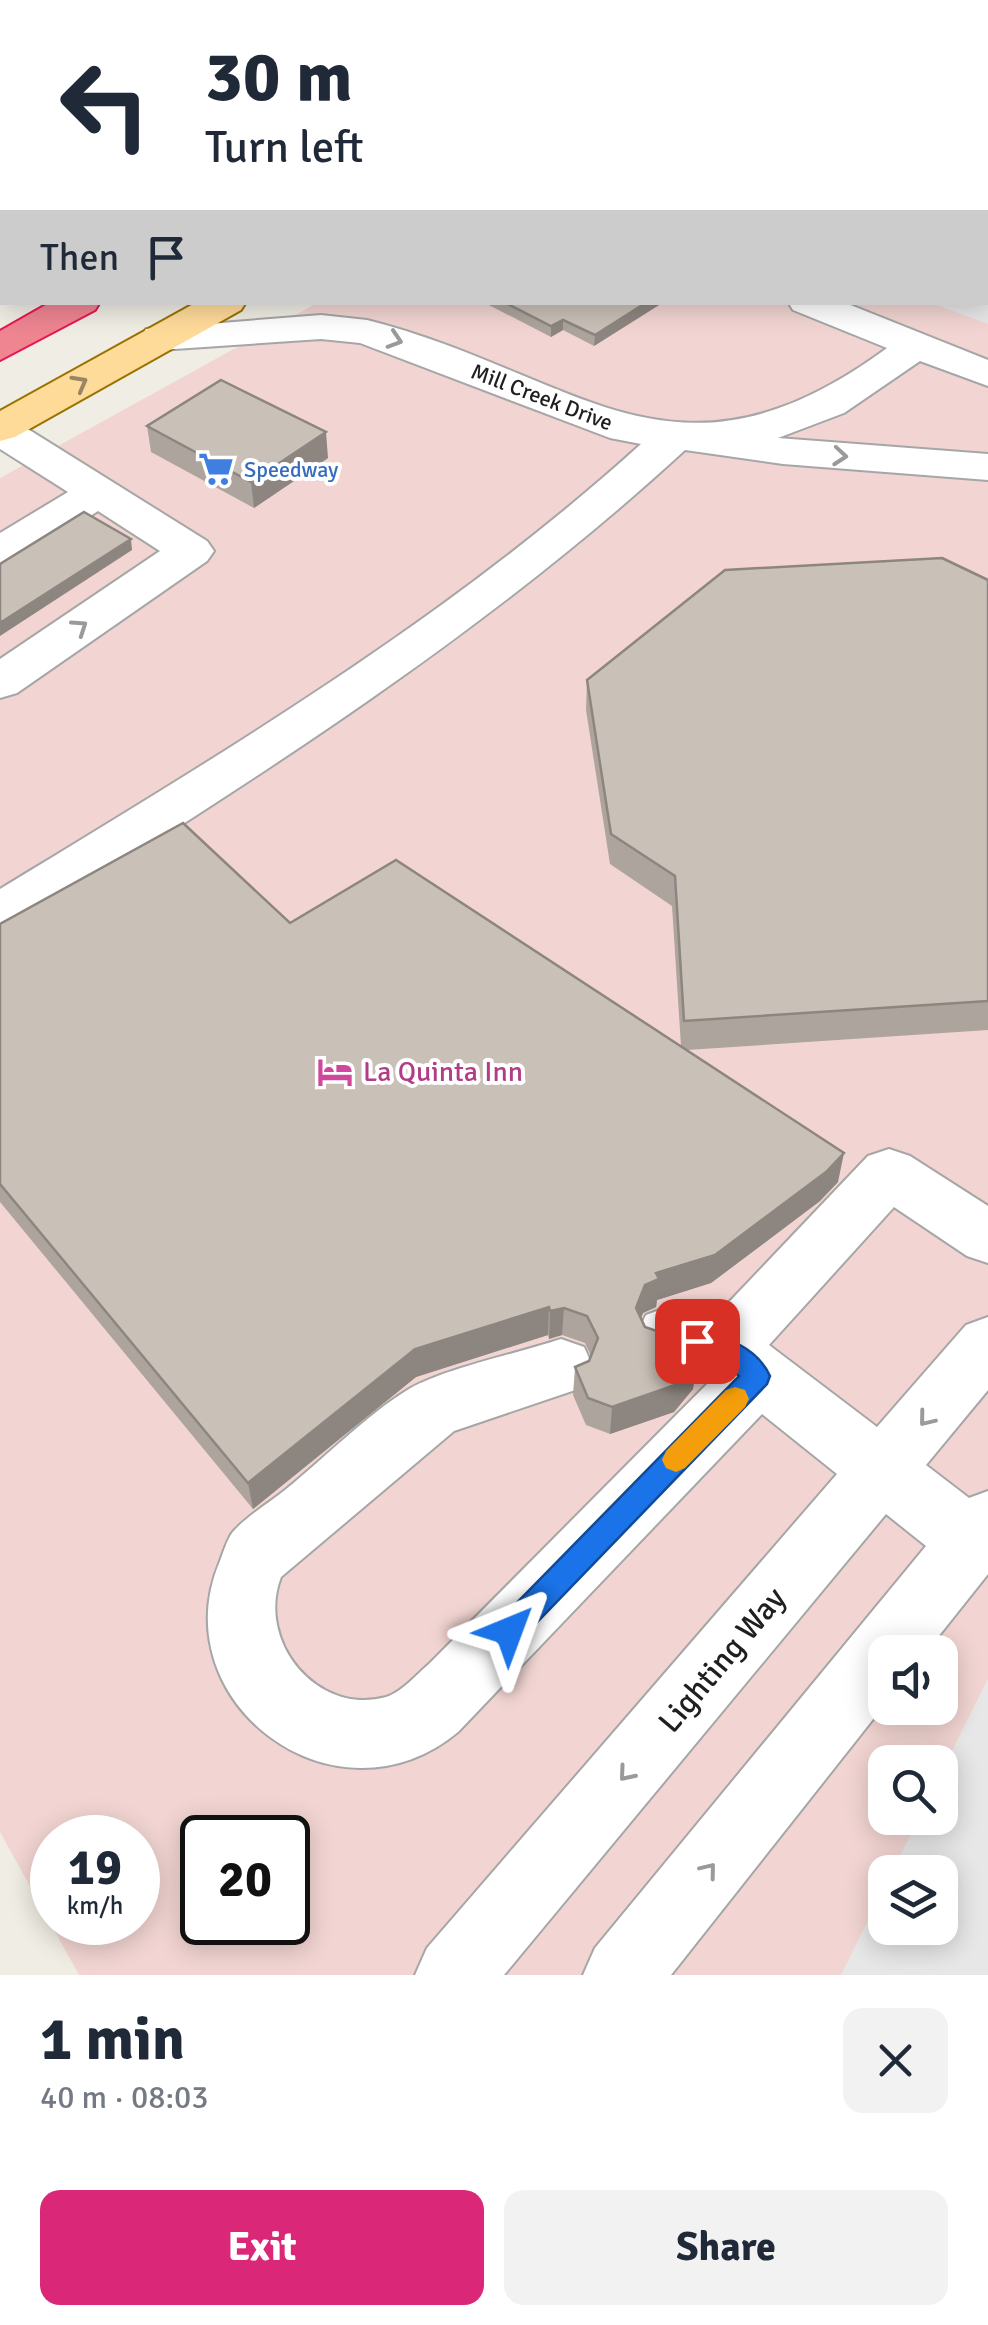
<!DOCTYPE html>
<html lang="en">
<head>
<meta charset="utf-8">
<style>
	:root { --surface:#fff; --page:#f2f2f3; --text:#1f2937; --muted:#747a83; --accent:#db2777 }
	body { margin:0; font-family:Signika,sans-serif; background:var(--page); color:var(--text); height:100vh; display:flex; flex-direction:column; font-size:38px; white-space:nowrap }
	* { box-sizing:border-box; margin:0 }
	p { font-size:32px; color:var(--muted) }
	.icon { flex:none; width:55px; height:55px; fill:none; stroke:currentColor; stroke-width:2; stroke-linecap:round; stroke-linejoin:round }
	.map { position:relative; height:1975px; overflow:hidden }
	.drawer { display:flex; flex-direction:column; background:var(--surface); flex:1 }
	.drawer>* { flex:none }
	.top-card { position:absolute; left:0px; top:0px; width:990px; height:305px; box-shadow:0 5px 25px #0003; background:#fff; color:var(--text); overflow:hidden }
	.buttons { position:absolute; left:868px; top:1635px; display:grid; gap:20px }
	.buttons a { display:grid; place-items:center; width:90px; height:90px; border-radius:20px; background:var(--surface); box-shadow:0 5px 25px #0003; font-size:50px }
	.speed { position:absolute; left:30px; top:1815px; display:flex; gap:20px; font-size:50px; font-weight:700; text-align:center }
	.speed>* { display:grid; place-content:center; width:130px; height:130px; border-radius:50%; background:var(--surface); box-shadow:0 5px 25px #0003; line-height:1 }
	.speed small { font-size:25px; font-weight:400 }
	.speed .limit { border:5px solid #111; border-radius:15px; background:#fff; color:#111 }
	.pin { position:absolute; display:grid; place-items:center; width:85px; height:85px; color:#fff; margin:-42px; border-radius:20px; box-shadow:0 5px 15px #0006 }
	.me { position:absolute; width:110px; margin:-55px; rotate:44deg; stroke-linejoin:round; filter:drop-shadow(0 0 8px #0008) }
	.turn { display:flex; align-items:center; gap:35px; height:210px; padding:0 40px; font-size:45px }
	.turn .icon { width:130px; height:130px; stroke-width:2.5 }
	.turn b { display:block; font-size:70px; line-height:85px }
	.then { display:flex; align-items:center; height:95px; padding:0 40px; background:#0003; gap:20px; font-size:38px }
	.round { display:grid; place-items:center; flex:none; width:105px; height:105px; border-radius:20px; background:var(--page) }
	.headline { display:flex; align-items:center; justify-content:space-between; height:170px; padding:0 40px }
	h1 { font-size:60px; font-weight:700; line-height:75px }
	.button { display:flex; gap:20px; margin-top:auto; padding:20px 40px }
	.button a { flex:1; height:115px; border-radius:20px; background:var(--accent); color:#fff; font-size:40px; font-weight:700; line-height:115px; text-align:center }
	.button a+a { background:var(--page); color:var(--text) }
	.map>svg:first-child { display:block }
	.commercial { fill:#f2d5d2; fill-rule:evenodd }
	.parking { fill:#e7e7e7 }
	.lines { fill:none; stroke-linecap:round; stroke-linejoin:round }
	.minor-casing { stroke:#a6a6a6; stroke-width:4 }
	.major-casing { stroke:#997200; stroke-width:4 }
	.highway-casing { stroke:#e9164f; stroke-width:4 }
	.minor { fill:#fff; fill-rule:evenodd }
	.major { fill:#ffdb9a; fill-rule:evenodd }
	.highway { fill:#ee8591; fill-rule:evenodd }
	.wall { fill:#ada59d }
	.shaded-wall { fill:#8d8680 }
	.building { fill:#c9c0b7; stroke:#8d8680; stroke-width:2.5 }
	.oneway { stroke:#9a9a9a }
	.oneway2 { stroke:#9a8663 }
	.route { fill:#1a73e8; stroke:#114b97; stroke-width:2.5 }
	.slow { fill:#f59e0b }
	.labels { text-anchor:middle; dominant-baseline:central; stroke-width:8; stroke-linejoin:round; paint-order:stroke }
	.far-street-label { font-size:22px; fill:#1f1f1f; stroke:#fff }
	.far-shop-label { font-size:22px; fill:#366cbe; stroke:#fff; text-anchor:start }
	.hotel-label { font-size:28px; fill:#b23c85; stroke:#fff; text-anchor:start }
	.near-street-label { font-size:32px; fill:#1f1f1f; stroke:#fff }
</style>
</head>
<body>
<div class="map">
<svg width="988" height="1975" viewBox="0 0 988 1975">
	<rect width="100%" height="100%" fill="#f0ede4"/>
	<!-- commercial -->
	<path class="commercial" d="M839 0H988V1975H79L0 1832V478L317 303 988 302V2H835ZM885 1652H940V1708H885ZM885 1762H940V1818H885ZM52 1838H138V1922H52ZM202 1838H288V1922H202ZM885 1872H940V1928H885Z"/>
	<!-- parking -->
	<g class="parking">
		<polygon points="885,0 988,0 988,324 931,303 988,302 988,2 881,2"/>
		<polygon points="988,1679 988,1975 841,1975 885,1886 885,1928 940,1928 940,1872 892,1872 919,1818 940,1818 940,1775"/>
	</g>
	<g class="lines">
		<defs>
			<g id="minor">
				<polygon points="283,0 320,0 321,2 285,2"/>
				<polygon points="0,153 2,154 2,177 0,176"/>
				<path d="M788 302H843L988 360V386L920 361 844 413 778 438 988 454V480L783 464 685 450C482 637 252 781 19 928L0 934V889C223 753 447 620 641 444L610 438 360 343 321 339 160 350 146 347 140 338 146 329 321 315 367 320C578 373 672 506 887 348L793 310Z"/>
				<polygon points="0,417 15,421 207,541 214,551 207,561 17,693 0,698 0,659 160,551 98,511 16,563 0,567 0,533 68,492 0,449"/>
				<path d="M889 1149 910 1156 988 1206V1263L967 1256 894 1207 769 1345 877 1427 966 1325 988 1317V1390L926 1465 969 1498 988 1491V1574L926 1652H885V1704L671 1975H583L595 1948 926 1546 886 1514 504 1975H415L427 1948 837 1474 762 1414 458 1732C335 1834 160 1701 220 1561 223 1553 227 1540 232 1533 245 1517 269 1503 285 1490 325 1458 365 1416 409 1389 446 1368 519 1353 561 1339L584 1347 593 1367 584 1387 454 1431 281 1577C256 1641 317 1716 386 1697 402 1692 417 1674 429 1664L715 1376 646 1353 637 1334 646 1315 668 1307 714 1318 868 1156Z"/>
			</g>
			<polygon id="major" points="197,302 246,302 241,310 15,437 0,441 0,411"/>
			<g id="highway">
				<polygon points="2,266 2,291 0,292 0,267"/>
				<polygon points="51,302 100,302 95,310 0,360 0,331"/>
			</g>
		</defs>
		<!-- minor casing -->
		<use href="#minor" class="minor-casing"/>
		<!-- major casing -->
		<use href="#major" class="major-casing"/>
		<!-- highway casing -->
		<use href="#highway" class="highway-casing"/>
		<!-- minor -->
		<use href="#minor" class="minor"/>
		<!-- major -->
		<use href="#major" class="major"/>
		<!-- highway -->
		<use href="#highway" class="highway"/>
	</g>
	<!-- wall -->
	<g class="wall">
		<polygon points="483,302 659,302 659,305 594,346 563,330 551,337"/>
		<polygon points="147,426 328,458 254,508 151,452"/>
		<polygon points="988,580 988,1030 687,1050 838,1182 820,1201 711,1283 657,1300 656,1307 643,1313 641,1317 645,1327 697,1362 693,1389 674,1412 610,1434 586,1425 573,1395 575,1367 589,1361 591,1356 585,1343 562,1335 549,1339 548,1335 416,1377 253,1509 0,1202 0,924 290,923 681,1046 672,906 610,864 586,710 587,680"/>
	</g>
	<!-- shaded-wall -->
	<g class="shaded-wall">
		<polygon points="267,0 282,0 282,2 262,2"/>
		<polygon points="647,302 659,302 659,305 594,346 595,335"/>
		<polygon points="563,320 563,330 551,337 551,326"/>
		<polygon points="326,432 328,458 254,508 251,482"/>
		<polygon points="131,539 132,550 0,636 0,623"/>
		<polygon points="844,1153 838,1182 820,1201 711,1283 657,1300 656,1307 643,1313 634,1336 636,1308 645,1285 656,1273"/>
		<polygon points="549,1307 548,1335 416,1377 253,1509 248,1483 415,1349"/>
		<polygon points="564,1308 562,1335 549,1339 550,1311"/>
		<polygon points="697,1362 693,1389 674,1412 610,1434 612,1407"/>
	</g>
	<!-- building -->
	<g class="building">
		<polygon points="0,0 267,0 262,2 2,2 2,32 0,31"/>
		<polygon points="504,302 647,302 595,335 563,320 551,326"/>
		<polygon points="221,380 326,432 251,482 147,426"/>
		<polygon points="84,512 131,539 0,623 0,564"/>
		<polygon points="942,558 988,580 988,1001 684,1021 675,876 611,834 587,680 725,570"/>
		<polygon points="183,823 290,923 396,860 844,1153 826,1172 715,1255 656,1273 659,1279 645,1285 636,1308 645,1327 688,1342 697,1362 678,1384 612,1407 588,1398 575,1367 589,1361 598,1338 587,1316 564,1308 550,1311 549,1307 415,1349 248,1483 0,1184 0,924"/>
	</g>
	<!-- one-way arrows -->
	<defs><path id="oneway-chevron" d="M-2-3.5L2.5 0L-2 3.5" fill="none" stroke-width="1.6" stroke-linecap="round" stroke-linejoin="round" transform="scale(2.5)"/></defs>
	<g class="oneway">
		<use href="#oneway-chevron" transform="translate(395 340) rotate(18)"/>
		<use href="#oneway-chevron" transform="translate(840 456) rotate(5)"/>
		<use href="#oneway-chevron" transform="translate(80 627) rotate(-34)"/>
		<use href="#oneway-chevron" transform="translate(926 1419) rotate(129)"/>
		<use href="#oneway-chevron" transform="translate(626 1774) rotate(130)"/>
		<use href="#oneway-chevron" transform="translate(709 1870) rotate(-51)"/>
	</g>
	<use class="oneway2" href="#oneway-chevron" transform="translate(80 383) rotate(-29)"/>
	<!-- route -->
	<path class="route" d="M697 1330C726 1337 757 1347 770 1376L767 1384 519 1641 509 1645 499 1641 495 1631 499 1621 739 1376 718 1357 688 1349 684 1341 688 1333Z"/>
	<!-- slow -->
	<polygon class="slow" points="735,1387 745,1390 749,1399 745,1407 685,1468 676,1472 666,1468 662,1460 666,1451 726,1390"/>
	<!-- icons -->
	<defs>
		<symbol id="supermarket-bare" viewBox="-9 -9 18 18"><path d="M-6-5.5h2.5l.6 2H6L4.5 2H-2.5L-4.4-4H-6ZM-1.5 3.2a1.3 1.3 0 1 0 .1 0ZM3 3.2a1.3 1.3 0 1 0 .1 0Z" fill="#3f7fe0" stroke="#fff" stroke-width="2.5" paint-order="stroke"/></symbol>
		<symbol id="hotel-bare" viewBox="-9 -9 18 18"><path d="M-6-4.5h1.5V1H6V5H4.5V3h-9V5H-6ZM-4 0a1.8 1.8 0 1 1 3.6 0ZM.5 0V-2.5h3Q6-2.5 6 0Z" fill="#d1479c" stroke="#fff" stroke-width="2.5" paint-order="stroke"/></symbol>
	</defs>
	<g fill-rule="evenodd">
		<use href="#supermarket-bare" x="191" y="444" width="50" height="50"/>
		<use href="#hotel-bare" x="310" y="1047" width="50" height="50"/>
	</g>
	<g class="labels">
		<!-- far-street labels -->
		<g class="far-street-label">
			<text transform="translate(542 397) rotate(21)">Mill Creek Drive</text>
		</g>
		<!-- far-shop labels -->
		<g class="far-shop-label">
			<text x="244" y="469">Speedway</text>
		</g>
		<!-- hotel labels -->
		<g class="hotel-label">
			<text x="363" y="1072">La Quinta Inn</text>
		</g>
		<!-- near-street labels -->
		<g class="near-street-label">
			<text transform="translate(722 1660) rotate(-50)">Lighting Way</text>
		</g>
	</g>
</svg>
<div class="buttons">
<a><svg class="icon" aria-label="sound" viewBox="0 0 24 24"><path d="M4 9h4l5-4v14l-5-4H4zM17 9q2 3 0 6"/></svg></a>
<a><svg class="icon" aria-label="search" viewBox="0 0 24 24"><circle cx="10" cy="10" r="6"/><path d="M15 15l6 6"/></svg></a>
<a><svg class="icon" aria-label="layers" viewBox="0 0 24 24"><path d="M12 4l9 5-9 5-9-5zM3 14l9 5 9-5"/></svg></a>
</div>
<div class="speed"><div>19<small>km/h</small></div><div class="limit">20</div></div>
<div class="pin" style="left:697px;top:1341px;background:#d93025"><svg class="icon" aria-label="arrive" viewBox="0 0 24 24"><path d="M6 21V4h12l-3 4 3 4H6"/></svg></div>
<svg class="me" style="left:509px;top:1631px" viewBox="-20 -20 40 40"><path d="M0-17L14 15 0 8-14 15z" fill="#1a73e8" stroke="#fff" stroke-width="4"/></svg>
<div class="top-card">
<div class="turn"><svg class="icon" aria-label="left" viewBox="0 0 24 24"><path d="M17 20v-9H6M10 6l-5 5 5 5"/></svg><div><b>30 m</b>Turn left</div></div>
<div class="then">Then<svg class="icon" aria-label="arrive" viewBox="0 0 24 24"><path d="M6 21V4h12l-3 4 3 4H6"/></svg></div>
</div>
</div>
<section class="drawer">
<div class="headline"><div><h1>1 min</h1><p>40 m · 08:03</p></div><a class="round"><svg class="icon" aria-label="close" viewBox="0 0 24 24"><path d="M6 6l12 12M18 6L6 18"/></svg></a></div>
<div class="button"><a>Exit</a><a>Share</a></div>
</section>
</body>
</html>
